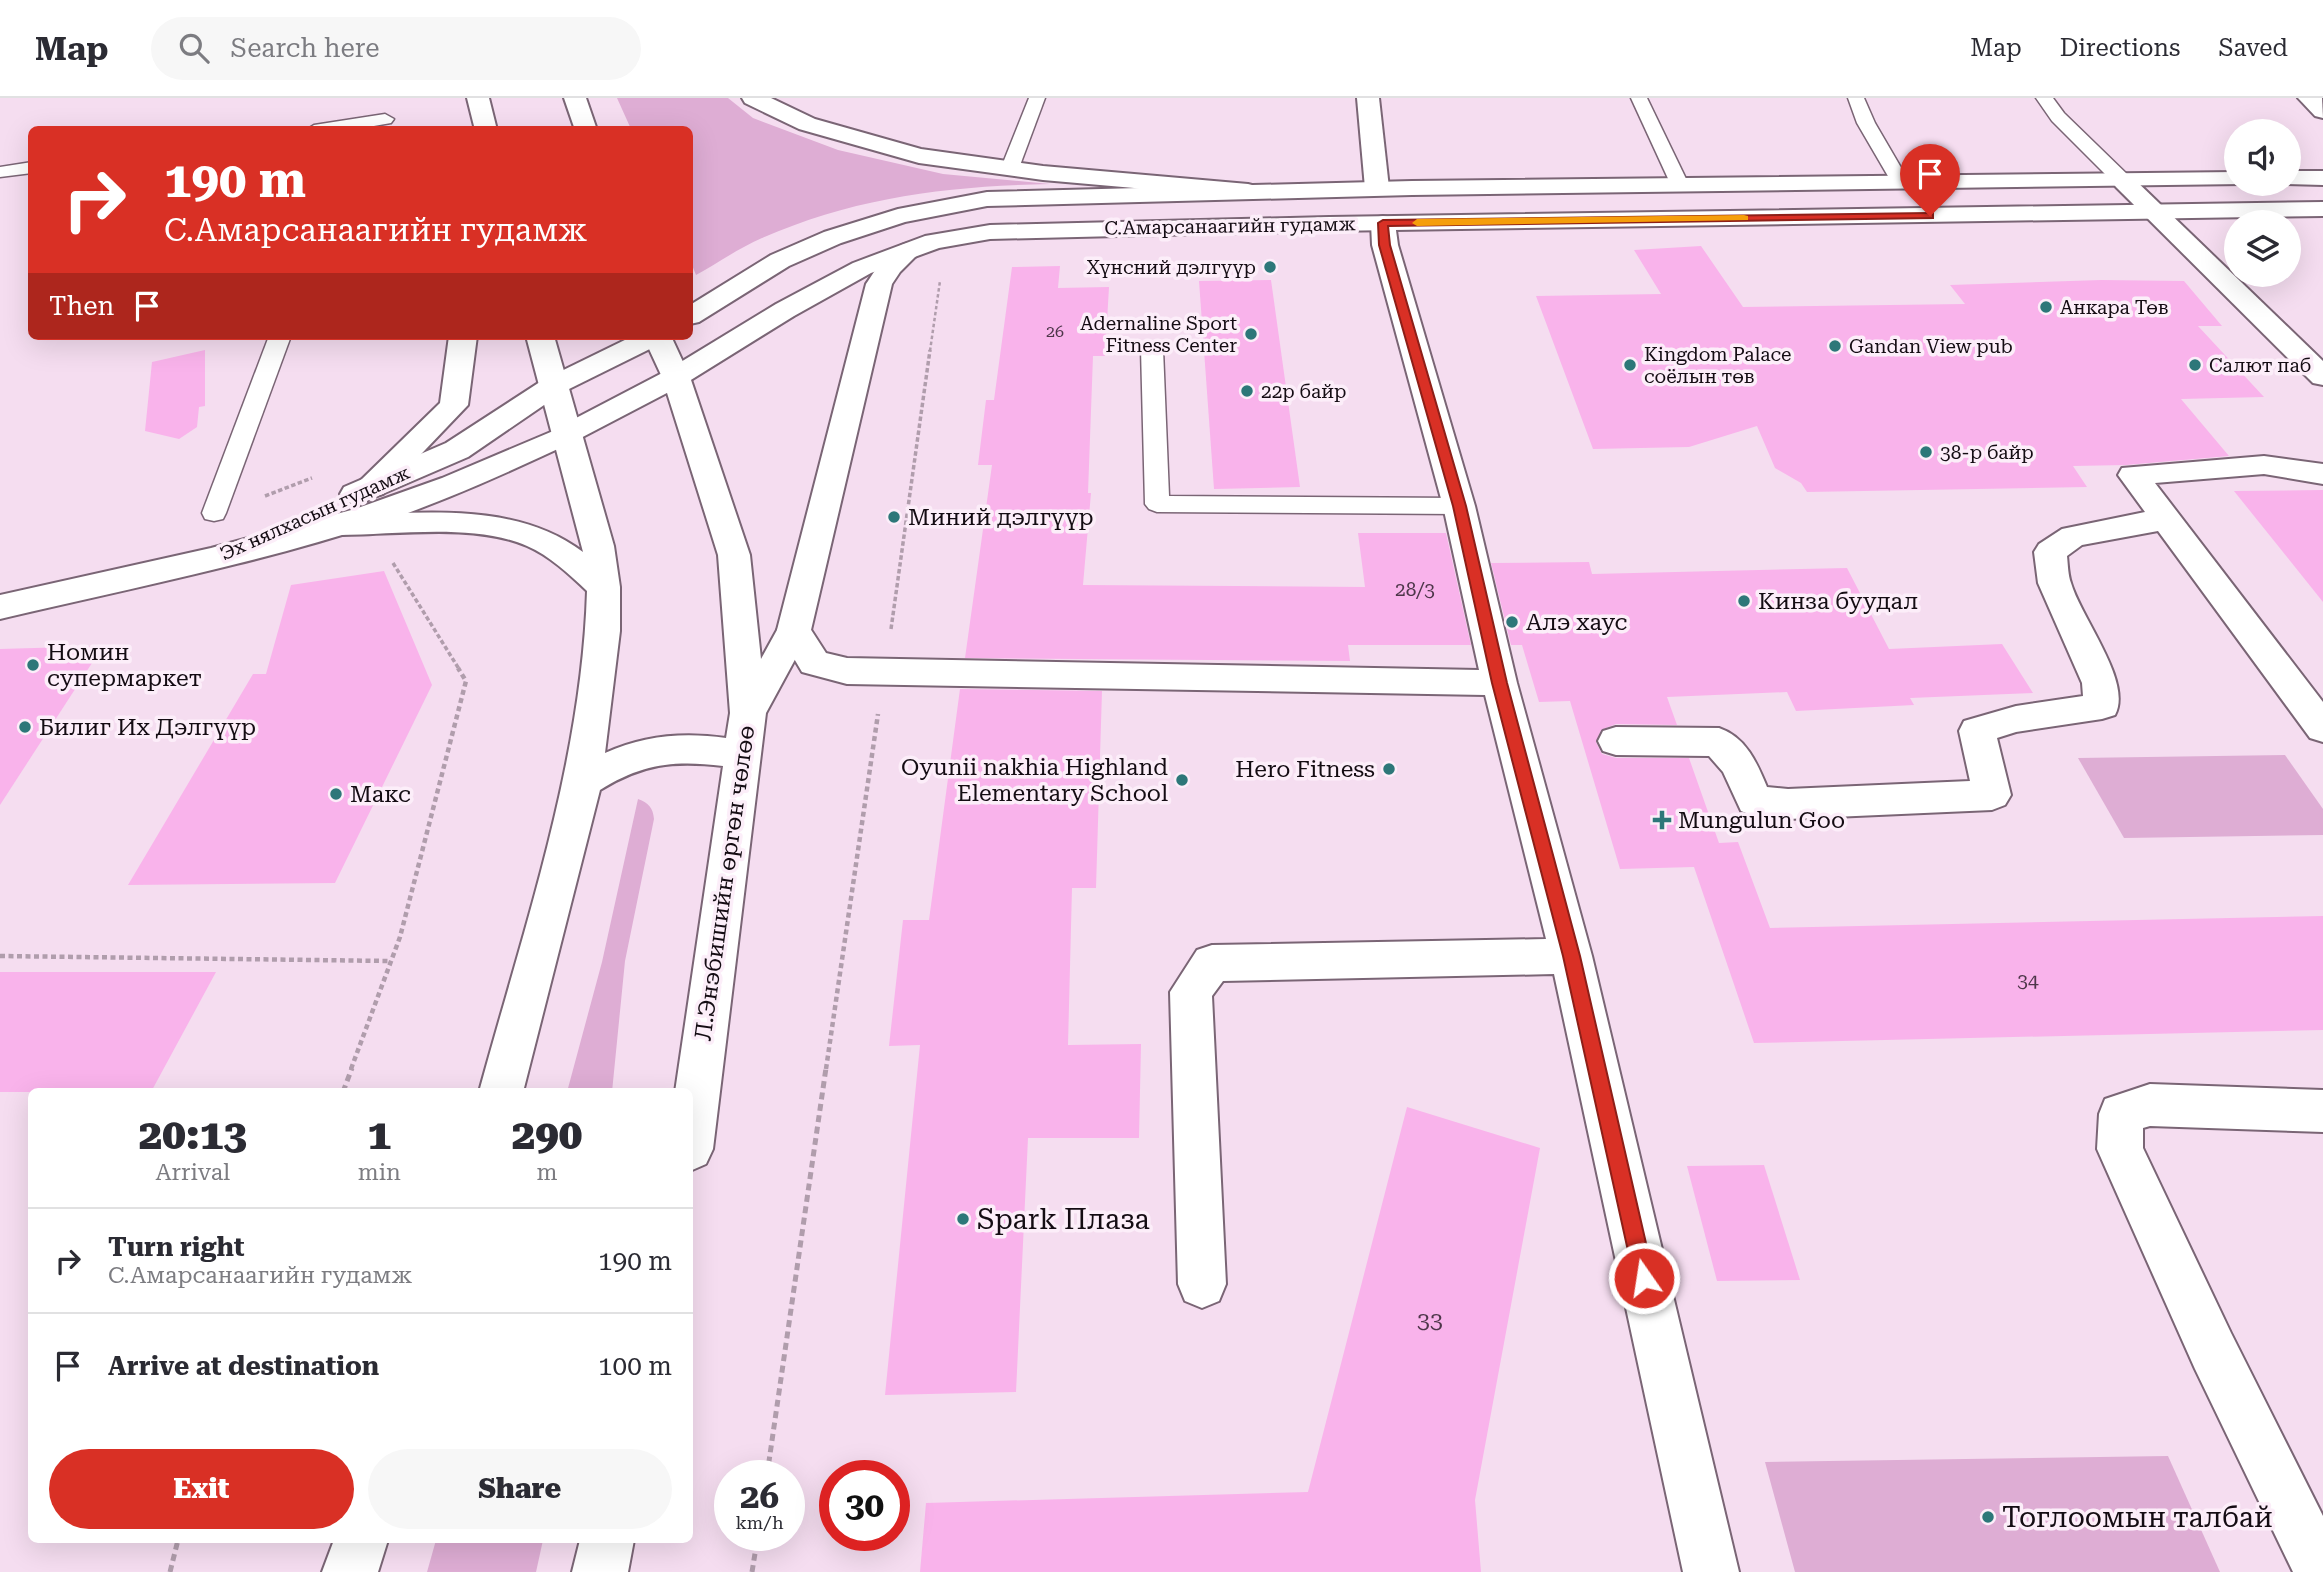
<!DOCTYPE html>
<html lang="en">
<head>
<meta charset="utf-8">
<style>
	:root { --surface:#fff; --page:#f7f7f7; --text:#2b2b33; --muted:#7c7c81; --line:#e1e1e2; --accent:#d93025 }
	body { margin:0; font-family:"Roboto Serif",serif; background:var(--page); color:var(--text); height:100vh; display:flex; flex-direction:column; font-size:26px; white-space:nowrap }
	* { box-sizing:border-box; margin:0 }
	p { font-size:23px; color:var(--muted) }
	.icon { flex:none; width:38px; height:38px; fill:none; stroke:currentColor; stroke-width:2; stroke-linecap:round; stroke-linejoin:round }
	.map { position:relative; flex:1; overflow:hidden }
	.drawer { position:absolute; left:28px; top:990px; width:665px; height:455px; display:flex; flex-direction:column; background:var(--surface); border-radius:10px; box-shadow:0 7px 28px #0002 }
	.drawer>* { flex:none }
	.banner { position:absolute; left:28px; top:28px; width:665px; height:214px; border-radius:10px; box-shadow:0 7px 28px #0002; background:#d93025; color:#fff; overflow:hidden }
	.tools { position:absolute; left:2224px; top:21px; display:grid; gap:14px }
	.tools a { display:grid; place-items:center; width:77px; height:77px; border-radius:50%; background:var(--surface); box-shadow:0 7px 28px #0002; font-size:35px }
	.speed { position:absolute; left:714px; top:1362px; display:flex; gap:14px; font-size:35px; font-weight:700; text-align:center }
	.speed>* { display:grid; place-content:center; width:91px; height:91px; border-radius:50%; background:var(--surface); box-shadow:0 7px 28px #0002; line-height:1 }
	.speed small { font-size:18px; font-weight:400 }
	.speed .limit { border:10px solid #d22; background:#fff; color:#111 }
	.pin { position:absolute; display:grid; place-items:center; width:60px; height:60px; color:#fff; margin:-72px -30px; border-radius:50% 50% 50% 0; rotate:-45deg; box-shadow:0 0 7px #0007 }
	.pin .icon { rotate:45deg }
	.me { position:absolute; width:77px; margin:-38px; rotate:347deg; stroke-linejoin:round; filter:drop-shadow(0 0 5px #0008) }
	.turn { display:flex; align-items:center; gap:24px; height:147px; padding:0 21px; font-size:32px }
	.turn .icon { width:91px; height:91px; stroke-width:2.5 }
	.turn b { display:block; font-size:49px; line-height:60px }
	.then { display:flex; align-items:center; height:66px; padding:0 21px; background:#0003; gap:14px; font-size:26px }
	.eta { display:flex; justify-content:space-evenly; align-items:center; height:119px; text-align:center }
	.eta b { font-size:42px; font-weight:800; line-height:49px }
	.cta { display:flex; gap:14px; margin-top:auto; padding:14px 21px }
	.cta a { flex:1; height:80px; border-radius:42px; background:var(--accent); color:#fff; font-size:28px; font-weight:800; line-height:80px; text-align:center }
	.cta a+a { background:var(--page); color:var(--text) }
	ul { padding:0; list-style:none }
	li { display:flex; align-items:center; gap:21px; height:105px; padding:0 21px; border-top:2px solid var(--line) }
	li div { flex:1 }
	li b { display:block; font-size:26px }
	li em { font-style:normal }
	header { display:flex; align-items:center; gap:42px; box-sizing:border-box; height:98px; padding:0 35px; background:var(--surface); border-bottom:2px solid var(--line) }
	header strong { font-size:33px }
	nav { display:flex; gap:38px; margin-inline-start:auto; font-size:24px }
	.search { width:490px; height:63px; background:var(--page); display:flex; align-items:center; gap:18px; box-sizing:border-box; padding:0 24px; border-radius:38px; color:var(--muted); font-size:26px }
	.map>svg:first-child { display:block }
	.green { fill:#deadd4 }
	.building { fill:#f9b3eb }
	.lines { fill:none; stroke-linecap:round; stroke-linejoin:round }
	.service-casing { stroke:#7a6575; stroke-width:3 }
	.minor-casing { stroke:#7a6575; stroke-width:4 }
	.tertiary-casing { stroke:#7a6575; stroke-width:4 }
	.secondary-casing { stroke:#7a6575; stroke-width:4 }
	.primary-casing { stroke:#7a6575; stroke-width:4 }
	.path-far3 { stroke:#b09dac; stroke-width:2.5; stroke-dasharray:3.5 2.5; stroke-linecap:butt }
	.path-far2 { stroke:#b09dac; stroke-width:3.5; stroke-dasharray:4.5 2.5; stroke-linecap:butt }
	.path-far1 { stroke:#b09dac; stroke-width:4.5; stroke-dasharray:5 3.5; stroke-linecap:butt }
	.path { stroke:#b09dac; stroke-width:5; stroke-dasharray:7 4.5; stroke-linecap:butt }
	.service { fill:#fff; fill-rule:evenodd }
	.minor { fill:#fff; fill-rule:evenodd }
	.tertiary { fill:#fff; fill-rule:evenodd }
	.secondary { fill:#fff; fill-rule:evenodd }
	.primary { fill:#fff; fill-rule:evenodd }
	.route { fill:#d93025; stroke:#8d1f18; stroke-width:2 }
	.slow { fill:#f59e0b }
	.poi-dot { fill:#2d7779; stroke:#fceef9; stroke-width:2.5 }
	.labels { text-anchor:middle; dominant-baseline:central; stroke-width:7; stroke-linejoin:round; paint-order:stroke }
	.far-number-label { font-size:16px; fill:#4d3649 }
	.far-street-label { font-size:19px; fill:#140c13; stroke:#fceef9 }
	.far-poi-label { font-size:19px; fill:#140c13; stroke:#fceef9; text-anchor:start }
	.number-label { font-size:19px; fill:#4d3649 }
	.poi-label { font-size:23px; fill:#140c13; stroke:#fceef9; text-anchor:start }
	.street-label { font-size:23px; fill:#140c13; stroke:#fceef9 }
	.near-number-label { font-size:23px; fill:#4d3649 }
	.near-poi-label { font-size:28px; fill:#140c13; stroke:#fceef9; text-anchor:start }
</style>
</head>
<body>
<header>
<strong>Map</strong>
<div class="search"><svg class="icon" aria-label="search" viewBox="0 0 24 24"><circle cx="10" cy="10" r="6"/><path d="M15 15l6 6"/></svg>Search here</div>
<nav><a>Map</a><a>Directions</a><a>Saved</a></nav>
</header>
<div class="map">
<svg width="2323" height="1474" viewBox="0 0 2323 1474">
	<rect width="100%" height="100%" fill="#f5ddf0"/>
	<!-- green -->
	<g class="green">
		<path d="M617 0H728L753 20 838 52 943 76 1050 86C948 88 856 99 762 140 739 150 718 165 696 177L690 162V32L631 31Z"/>
		<polygon points="2285,657 2323,711 2323,737 2124,740 2078,660"/>
		<path d="M638 701C649 705 653 710 654 721L625 863 612 994H567L602 864Z"/>
		<polygon points="2168,1358 2220,1474 1795,1474 1765,1364"/>
		<polygon points="436,1442 543,1442 536,1474 427,1474"/>
	</g>
	<!-- building -->
	<g class="building">
		<polygon points="1701,148 1743,209 1965,206 1950,187 2101,182 2184,183 2222,228 2198,228 2264,299 2181,301 2229,358 2126,367 2073,368 2087,389 1807,394 1801,385 1775,370 1757,328 1689,349 1593,351 1536,198 1661,196 1634,152"/>
		<polygon points="1060,168 1058,190 1109,189 1105,258 1093,258 1088,395 1091,395 1083,487 1365,489 1358,435 1446,435 1471,547 1348,547 1350,563 965,560 992,367 978,367 986,302 994,302 1012,169"/>
		<polygon points="1271,182 1300,389 1214,391 1199,183"/>
		<polygon points="205,252 205,308 199,309 197,329 179,341 145,333 152,264"/>
		<polygon points="2323,392 2323,504 2234,393"/>
		<polygon points="1589,464 1592,476 1847,470 1889,551 2002,546 2033,595 1910,600 1914,607 1796,613 1787,594 1667,599 1677,627 1616,626 1601,632 1596,644 1602,656 1616,660 1689,660 1719,745 1738,744 1770,830 2323,818 2323,932 1754,945 1694,769 1620,771 1570,603 1539,604 1522,547 1511,547 1491,465"/>
		<polygon points="384,473 432,587 335,785 128,787 253,576 266,576 291,487"/>
		<polygon points="103,548 0,707 0,551"/>
		<polygon points="960,591 1102,593 1096,790 1072,790 1068,947 1141,946 1139,1040 1028,1040 1016,1294 885,1297 920,947 889,948 903,822 929,822"/>
		<polygon points="0,874 216,874 151,994 0,994"/>
		<polygon points="1407,1009 1540,1050 1475,1402 1481,1474 920,1474 926,1405 1308,1394"/>
		<polygon points="1764,1067 1800,1182 1717,1183 1687,1068"/>
	</g>
	<g class="lines">
		<defs>
			<g id="service">
				<polygon points="1029,0 1045,0 1019,70 1016,74 1004,74 1001,70"/>
				<polygon points="1631,0 1647,0 1689,87 1687,91 1680,93 1671,87"/>
				<polygon points="1848,0 1864,0 1875,25 1910,85 1908,89 1894,89 1892,85 1857,25"/>
				<polygon points="2036,0 2053,0 2064,15 2131,80 2133,84 2131,88 2117,88 2052,23"/>
				<polygon points="385,16 394,21 391,25 351,32 306,32 314,27"/>
				<polygon points="32,64 32,75 0,79 0,69"/>
				<polygon points="269,238 291,238 226,415 223,421 214,423 205,421 202,415"/>
				<polygon points="1152,245 1160,246 1163,251 1169,398 1459,400 1467,403 1471,408 1467,413 1459,416 1157,414 1149,411 1145,406 1141,251 1144,246"/>
			</g>
			<g id="minor">
				<polygon points="1357,0 1379,0 1389,90 1385,95 1377,97 1369,95 1365,90"/>
				<polygon points="2298,0 2322,0 2323,20 2315,18"/>
				<polygon points="2124,77 2132,79 2323,263 2323,287 2313,285 2116,89 2112,84 2116,79"/>
				<polygon points="1383,118 1392,120 1395,125 1398,147 1475,408 1517,585 1592,858 1739,1474 1683,1474 1554,876 1223,883 1212,898 1226,1186 1219,1203 1202,1210 1185,1203 1178,1186 1170,894 1197,852 1212,847 1546,841 1485,597 847,586 802,574 777,532 782,524 794,520 806,524 826,555 847,560 1479,572 1443,408 1372,147 1371,125 1374,120"/>
				<path d="M2264 358 2323 366V386L2264 376 2155 385 2323 604V644L2310 640 2158 433 2082 447 2067 458C2068 467 2068 477 2071 485 2081 520 2133 584 2115 617L2102 621 2016 634 1997 640 2011 697 2005 707 1992 712 1788 721 1754 718 1741 713 1723 674 1709 658 1616 657 1603 653 1598 643 1603 633 1616 629 1719 630C1746 639 1757 665 1767 689L1788 691 1970 683 1959 633 1964 623 2016 608 2083 598 2082 585 2038 485 2034 454 2039 446 2062 431 2145 414 2118 377 2122 370Z"/>
				<polygon points="2150,986 2323,992 2323,1034 2150,1028 2143,1030 2143,1050 2231,1235 2323,1418 2323,1474 2293,1474 2195,1271 2097,1051 2099,1016 2105,1001"/>
			</g>
			<g id="tertiary">
				<polygon points="553,279 563,282 567,288 563,294 468,359 366,403 355,406 344,403 340,396 344,389 446,345 543,282"/>
				<path d="M565 328 575 331 580 337 575 343C511 373 447 402 380 425 256 466 127 491 0 521V497L211 450 355 411 442 380Z"/>
			</g>
			<g id="secondary">
				<polygon points="2289,73 2323,73 2323,87 2283,86 2289,86"/>
				<polygon points="2236,74 2236,86 2244,86 1412,97 987,108 905,124 841,145 789,168 699,224 690,226 690,207 771,157 824,134 898,111 987,94 1412,83"/>
				<polygon points="2323,104 2323,118 1329,133 990,141 939,150 871,175 794,218 686,285 575,343 565,346 555,343 550,337 555,331 666,273 776,206 853,165 925,138 990,127 1329,119"/>
				<polygon points="633,238 668,238 664,244 563,294 553,297 543,294 539,288 543,282"/>
			</g>
			<g id="primary">
				<polygon points="467,0 489,0 497,32 475,32"/>
				<polygon points="564,0 586,0 597,32 575,32"/>
				<polygon points="742,0 771,0 815,21 921,51 1043,68 1248,86 1256,88 1260,93 1256,98 1248,100 1043,82 919,65 799,31 745,5"/>
				<path d="M908 145 917 148 921 153 900 174 892 186 811 532 766 615 713 1051 706 1066 690 1073V994H675L723 668C673 662 642 666 600 692L523 994H479C524 829 582 664 587 493 569 476 550 458 527 448 475 425 395 437 339 437L328 434 323 427 328 420 339 417C420 416 514 402 583 454L526 238H554L614 448 620 489V533L605 655C644 637 685 634 726 640L730 615 718 457 662 279 643 238H671L690 279 750 457 761 561 777 532 866 186C877 170 888 150 908 145Z"/>
				<polygon points="449,238 477,238 468,307 383,396 372,399 361,396 357,389 361,382 440,305"/>
				<polygon points="334,1442 388,1442 378,1474 322,1474"/>
				<polygon points="580,1442 634,1442 628,1474 572,1474"/>
			</g>
		</defs>
		<!-- service casing -->
		<use href="#service" class="service-casing"/>
		<!-- minor casing -->
		<use href="#minor" class="minor-casing"/>
		<!-- tertiary casing -->
		<use href="#tertiary" class="tertiary-casing"/>
		<!-- secondary casing -->
		<use href="#secondary" class="secondary-casing"/>
		<!-- primary casing -->
		<use href="#primary" class="primary-casing"/>
		<!-- path-far3 -->
		<polyline class="path-far3" points="930,253 940,183"/>
		<!-- path-far2 -->
		<g class="path-far2">
			<polyline points="265,398 312,380"/>
			<polyline points="393,465 459,571"/>
			<polyline points="891,531 930,252"/>
		</g>
		<!-- path-far1 -->
		<g class="path-far1">
			<polyline points="0,858 391,863"/>
			<polyline points="351,971 400,839 466,583 458,570"/>
			<polyline points="826,971 878,616"/>
		</g>
		<!-- path -->
		<g class="path">
			<polyline points="343,994 352,970"/>
			<polyline points="767,1377 826,970"/>
			<polyline points="170,1474 178,1442"/>
			<polyline points="752,1474 758,1437"/>
		</g>
		<!-- service -->
		<use href="#service" class="service"/>
		<!-- minor -->
		<use href="#minor" class="minor"/>
		<!-- tertiary -->
		<use href="#tertiary" class="tertiary"/>
		<!-- secondary -->
		<use href="#secondary" class="secondary"/>
		<!-- primary -->
		<use href="#primary" class="primary"/>
	</g>
	<!-- route -->
	<polygon class="route" points="1930,115 1933,115 1933,120 1388,128 1390,147 1466,408 1507,585 1580,858 1654,1180 1651,1187 1644,1190 1637,1187 1634,1180 1563,858 1492,585 1453,408 1379,147 1378,125 1383,122"/>
	<!-- slow -->
	<polygon class="slow" points="1744,117 1748,118 1748,122 1417,128 1412,125 1417,121"/>
	<!-- markers -->
	<g class="poi-dot">
		<circle cx="1270" cy="169" r="7"/>
		<circle cx="2046" cy="209" r="7"/>
		<circle cx="1251" cy="236" r="7"/>
		<circle cx="1835" cy="248" r="7"/>
		<circle cx="1630" cy="267" r="7"/>
		<circle cx="2195" cy="267" r="7"/>
		<circle cx="1247" cy="293" r="7"/>
		<circle cx="1926" cy="354" r="7"/>
		<circle cx="894" cy="419" r="7"/>
		<circle cx="1744" cy="503" r="7"/>
		<circle cx="1512" cy="524" r="7"/>
		<circle cx="33" cy="567" r="7"/>
		<circle cx="25" cy="629" r="7"/>
		<circle cx="1389" cy="671" r="7"/>
		<circle cx="1182" cy="682" r="7"/>
		<circle cx="336" cy="696" r="7"/>
		<path d="M1658.5 711.5h7v7h7v7h-7v7h-7v-7h-7v-7h7z"/>
		<circle cx="963" cy="1121" r="7"/>
		<circle cx="1988" cy="1419" r="7"/>
	</g>
	<g class="labels">
		<!-- far-number labels -->
		<g class="far-number-label">
			<text x="1055" y="233">26</text>
		</g>
		<!-- far-street labels -->
		<g class="far-street-label">
			<text transform="translate(1230 128) rotate(-1)">С.Амарсанаагийн гудамж</text>
			<text transform="translate(315 415) rotate(-24)">Эх нялхасын гудамж</text>
		</g>
		<!-- far-poi labels -->
		<g class="far-poi-label">
			<text x="1256" y="169" text-anchor="end">Хүнсний дэлгүүр</text>
			<text x="2060" y="209">Анкара Төв</text>
			<text x="1237" y="225" text-anchor="end">Adernaline Sport<tspan x="1237" dy="22">Fitness Center</tspan></text>
			<text x="1849" y="248">Gandan View pub</text>
			<text x="1644" y="256">Kingdom Palace<tspan x="1644" dy="22">соёлын төв</tspan></text>
			<text x="2209" y="267">Салют паб</text>
			<text x="1261" y="293">22р байр</text>
			<text x="1940" y="354">38-р байр</text>
		</g>
		<!-- number labels -->
		<g class="number-label">
			<text x="1415" y="491">28/3</text>
			<text x="2028" y="882">34</text>
		</g>
		<!-- poi labels -->
		<g class="poi-label">
			<text x="908" y="419">Миний дэлгүүр</text>
			<text x="1758" y="503">Кинза буудал</text>
			<text x="1526" y="524">Алэ хаус</text>
			<text x="47" y="554">Номин<tspan x="47" dy="26">супермаркет</tspan></text>
			<text x="39" y="629">Билиг Их Дэлгүүр</text>
			<text x="1168" y="669" text-anchor="end">Oyunii nakhia Highland<tspan x="1168" dy="26">Elementary School</tspan></text>
			<text x="1375" y="671" text-anchor="end">Hero Fitness</text>
			<text x="350" y="696">Макс</text>
			<text x="1678" y="722">Mungulun Goo</text>
		</g>
		<!-- street labels -->
		<g class="street-label">
			<text transform="translate(725 785) rotate(-82)">Л.Энэбишийн өргөн чөлөө</text>
		</g>
		<!-- near-number labels -->
		<g class="near-number-label">
			<text x="1430" y="1222">33</text>
		</g>
		<!-- near-poi labels -->
		<g class="near-poi-label">
			<text x="977" y="1121">Spark Плаза</text>
			<text x="2002" y="1419">Тоглоомын талбай</text>
		</g>
	</g>
</svg>
<div class="tools">
<a><svg class="icon" aria-label="sound" viewBox="0 0 24 24"><path d="M4 9h4l5-4v14l-5-4H4zM17 9q2 3 0 6"/></svg></a>
<a><svg class="icon" aria-label="layers" viewBox="0 0 24 24"><path d="M12 4l9 5-9 5-9-5zM3 14l9 5 9-5"/></svg></a>
</div>
<div class="speed"><div>26<small>km/h</small></div><div class="limit">30</div></div>
<div class="pin" style="left:1930px;top:118px;background:#d93025"><svg class="icon" aria-label="arrive" viewBox="0 0 24 24"><path d="M6 21V4h12l-3 4 3 4H6"/></svg></div>
<svg class="me" style="left:1644px;top:1180px" viewBox="-20 -20 40 40"><circle r="17" fill="#d93025" stroke="#fff" stroke-width="3"/><path d="M0-11L8 9 0 5-8 9z" fill="#fff"/></svg>
<div class="banner">
<div class="turn"><svg class="icon" aria-label="right" viewBox="0 0 24 24"><path d="M7 20v-9h11M14 6l5 5-5 5"/></svg><div><b>190 m</b>С.Амарсанаагийн гудамж</div></div>
<div class="then">Then<svg class="icon" aria-label="arrive" viewBox="0 0 24 24"><path d="M6 21V4h12l-3 4 3 4H6"/></svg></div>
</div>
<section class="drawer">
<div class="eta">
<div><b>20:13</b><p>Arrival</p></div>
<div><b>1</b><p>min</p></div>
<div><b>290</b><p>m</p></div>
</div>
<ul>
<li><svg class="icon" aria-label="right" viewBox="0 0 24 24"><path d="M7 20v-9h11M14 6l5 5-5 5"/></svg><div><b>Turn right</b><p>С.Амарсанаагийн гудамж</p></div><em>190 m</em></li>
<li><svg class="icon" aria-label="arrive" viewBox="0 0 24 24"><path d="M6 21V4h12l-3 4 3 4H6"/></svg><div><b>Arrive at destination</b></div><em>100 m</em></li>
</ul>
<div class="cta"><a>Exit</a><a>Share</a></div>
</section>
</div>
</body>
</html>
